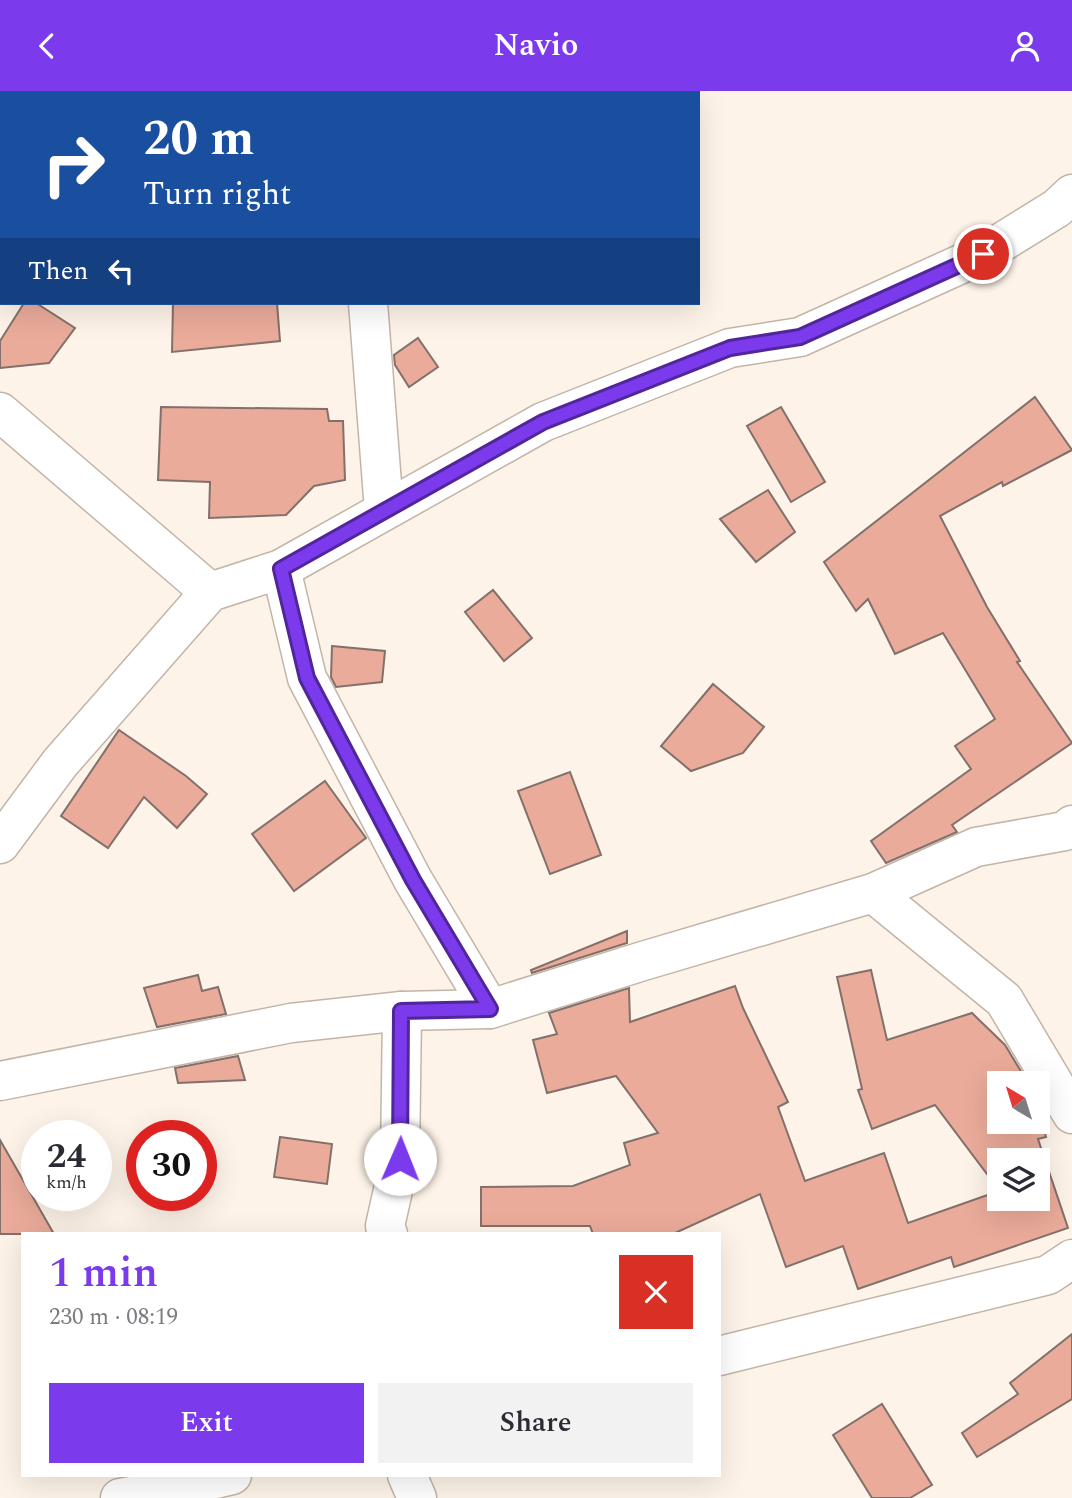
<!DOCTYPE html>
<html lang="en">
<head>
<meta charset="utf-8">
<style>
	:root { --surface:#fff; --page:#f2f2f3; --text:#2b2b33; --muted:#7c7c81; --accent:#7c3aed }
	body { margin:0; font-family:Spectral,serif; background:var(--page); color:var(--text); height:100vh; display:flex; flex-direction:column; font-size:26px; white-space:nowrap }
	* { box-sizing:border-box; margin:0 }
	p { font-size:23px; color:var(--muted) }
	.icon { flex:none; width:38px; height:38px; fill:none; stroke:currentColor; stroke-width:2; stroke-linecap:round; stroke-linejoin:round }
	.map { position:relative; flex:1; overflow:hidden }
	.drawer { position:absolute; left:21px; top:1141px; width:700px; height:245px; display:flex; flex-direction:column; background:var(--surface); border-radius:0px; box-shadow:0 7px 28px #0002 }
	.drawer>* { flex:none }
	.guide { position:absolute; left:0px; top:0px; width:700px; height:214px; box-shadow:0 7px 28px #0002; background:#1a4fa0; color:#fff; overflow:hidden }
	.needle { width:46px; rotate:322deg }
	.fabs { position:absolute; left:987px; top:980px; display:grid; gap:14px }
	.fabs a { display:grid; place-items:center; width:63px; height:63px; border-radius:0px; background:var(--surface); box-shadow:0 7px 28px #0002; font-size:35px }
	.speed { position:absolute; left:21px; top:1029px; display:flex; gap:14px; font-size:35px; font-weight:700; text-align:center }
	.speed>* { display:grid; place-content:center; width:91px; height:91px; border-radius:50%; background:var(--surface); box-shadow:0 7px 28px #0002; line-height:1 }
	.speed small { font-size:18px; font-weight:400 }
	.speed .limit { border:10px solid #d22; background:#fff; color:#111 }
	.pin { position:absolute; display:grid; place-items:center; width:60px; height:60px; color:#fff; margin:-30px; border:4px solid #fff; border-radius:50%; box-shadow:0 2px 7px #0007 }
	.me { position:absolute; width:77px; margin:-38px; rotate:1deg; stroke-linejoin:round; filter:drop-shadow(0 0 5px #0008) }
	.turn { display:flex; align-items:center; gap:24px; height:147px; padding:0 28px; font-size:32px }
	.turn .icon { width:91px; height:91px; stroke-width:2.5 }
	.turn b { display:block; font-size:49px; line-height:60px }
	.then { display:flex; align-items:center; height:66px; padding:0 28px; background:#0003; gap:14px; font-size:26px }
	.round { display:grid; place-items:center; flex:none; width:74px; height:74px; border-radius:0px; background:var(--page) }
	.overview { display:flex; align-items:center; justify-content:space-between; height:119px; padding:0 28px }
	h1 { font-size:42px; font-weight:600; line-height:52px; color:var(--accent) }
	.cta { display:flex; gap:14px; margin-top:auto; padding:14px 28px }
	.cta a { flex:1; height:80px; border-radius:0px; background:var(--accent); color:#fff; font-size:28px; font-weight:600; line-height:80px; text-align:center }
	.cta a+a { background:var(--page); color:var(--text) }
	header { display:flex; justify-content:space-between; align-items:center; height:91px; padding:0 28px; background:var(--accent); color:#fff; font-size:32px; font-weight:600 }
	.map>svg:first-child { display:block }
	.building { fill:#eaab9a; stroke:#82706b; stroke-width:2 }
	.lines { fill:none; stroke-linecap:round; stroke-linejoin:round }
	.minor-casing { stroke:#c2b5a7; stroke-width:41 }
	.minor { stroke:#fff; stroke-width:38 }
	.route-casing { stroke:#51269a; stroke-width:18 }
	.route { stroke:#7c3aed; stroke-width:12 }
</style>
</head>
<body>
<header><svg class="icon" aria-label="back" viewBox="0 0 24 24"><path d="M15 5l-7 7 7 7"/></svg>Navio<svg class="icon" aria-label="person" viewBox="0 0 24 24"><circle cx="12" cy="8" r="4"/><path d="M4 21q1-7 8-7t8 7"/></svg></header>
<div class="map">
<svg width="1072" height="1407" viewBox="0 0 1072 1407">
	<rect width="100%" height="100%" fill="#fef3e8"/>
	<!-- building -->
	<g class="building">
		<polygon points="24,212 36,212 75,237 49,272 0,277 0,250"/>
		<polygon points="173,212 277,212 280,250 172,261"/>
		<polygon points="418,247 438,276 409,296 395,274 394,264"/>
		<polygon points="1035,306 1072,359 1003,395 1002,391 940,425 987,516 1020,570 1017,571 1072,652 952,734 957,741 886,772 871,750 971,678 955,655 995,628 943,542 895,563 868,508 856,520 824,471"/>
		<polygon points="161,316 327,318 329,330 343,330 345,389 314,395 286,424 209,427 210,391 158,389"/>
		<polygon points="781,316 825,391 791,411 747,335"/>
		<polygon points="768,399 795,441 756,471 720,428"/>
		<polygon points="493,499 532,547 504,570 465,521"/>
		<polygon points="332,555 385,560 382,591 336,596 331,586"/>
		<polygon points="713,593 764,636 743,662 691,680 661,655"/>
		<polygon points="119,639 186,685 207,703 177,737 144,706 108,757 61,725"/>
		<polygon points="570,681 601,764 550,783 518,700"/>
		<polygon points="325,690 366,747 294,800 252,743"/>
		<polygon points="627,840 627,852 532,882 531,879"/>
		<polygon points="871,879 887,949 972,922 1005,954 1028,992 999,992 999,1031 1038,1031 1038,1015 1046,1046 1038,1048 1068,1137 954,1176 951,1166 858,1198 843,1155 786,1176 760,1103 673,1143 593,1143 590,1135 481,1135 481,1096 573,1095 630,1074 624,1052 658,1042 616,985 547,1002 533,949 557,943 549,922 629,897 630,931 735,895 743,917 788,1011 778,1016 805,1090 884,1062 908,1132 999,1100 999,1108 1038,1108 1038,1069 999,1069 999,1099 935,1014 872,1038 858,999 862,998 837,886"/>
		<polygon points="198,884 202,900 218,896 226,923 157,936 144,897"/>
		<polygon points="238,965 245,989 178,992 175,977"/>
		<polygon points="280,1046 332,1053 327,1093 274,1086"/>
		<polygon points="0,1049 54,1143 0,1143"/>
		<polygon points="1072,1243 1072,1308 977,1366 962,1342 1018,1303 1010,1292"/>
		<polygon points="882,1313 932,1394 910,1407 872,1407 833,1344"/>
	</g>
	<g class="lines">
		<defs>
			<g id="minor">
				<polyline points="211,0 215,2"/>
				<polyline points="349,2 349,0"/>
				<polyline points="368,212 384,419"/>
				<polyline points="0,321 210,501"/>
				<polyline points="281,478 307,587 413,789 490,918"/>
				<polyline points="0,753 60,672 210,501 281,478 543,331 730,257 800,246 983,163 1057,117 1072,103"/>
				<polyline points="873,802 1004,909 1072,1023"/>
				<polyline points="0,990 291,932 402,920 490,918 643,870 873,802 976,756 1065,740 1072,734"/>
				<polyline points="388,1143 385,1135 400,1068 402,920"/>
				<polyline points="719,1265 1048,1184 1072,1168"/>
				<polyline points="407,1384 417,1407"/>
				<polyline points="120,1407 182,1396 232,1384"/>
			</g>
		</defs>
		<!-- minor casing -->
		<use href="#minor" class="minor-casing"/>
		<!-- minor -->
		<use href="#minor" class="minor"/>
	</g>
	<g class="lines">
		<defs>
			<polyline id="route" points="400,1068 401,920 490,918 413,789 307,587 281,478 543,331 730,257 800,246 983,163"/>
		</defs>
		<!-- route casing -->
		<use href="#route" class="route-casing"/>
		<!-- route -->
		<use href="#route" class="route"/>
	</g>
</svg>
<div class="fabs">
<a><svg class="needle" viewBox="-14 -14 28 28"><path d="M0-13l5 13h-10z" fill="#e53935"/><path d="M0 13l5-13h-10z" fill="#7c7c81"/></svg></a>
<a><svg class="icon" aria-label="layers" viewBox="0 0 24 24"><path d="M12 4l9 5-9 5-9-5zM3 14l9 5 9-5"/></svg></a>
</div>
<div class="speed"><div>24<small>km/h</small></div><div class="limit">30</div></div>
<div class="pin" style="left:983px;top:163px;background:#d93025"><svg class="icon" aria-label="arrive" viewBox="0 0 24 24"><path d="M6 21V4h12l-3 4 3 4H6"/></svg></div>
<svg class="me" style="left:400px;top:1068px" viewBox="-20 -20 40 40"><circle r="19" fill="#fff"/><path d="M0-13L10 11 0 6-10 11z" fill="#7c3aed"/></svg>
<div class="guide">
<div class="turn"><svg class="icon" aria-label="right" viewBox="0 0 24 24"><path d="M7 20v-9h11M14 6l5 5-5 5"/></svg><div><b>20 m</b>Turn right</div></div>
<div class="then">Then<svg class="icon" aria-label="left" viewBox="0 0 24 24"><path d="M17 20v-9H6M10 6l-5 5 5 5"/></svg></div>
</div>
<section class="drawer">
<div class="overview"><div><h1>1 min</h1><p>230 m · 08:19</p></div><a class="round" style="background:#d93025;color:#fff"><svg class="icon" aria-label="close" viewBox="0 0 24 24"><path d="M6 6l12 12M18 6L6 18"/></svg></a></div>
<div class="cta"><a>Exit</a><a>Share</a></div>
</section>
</div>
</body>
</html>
